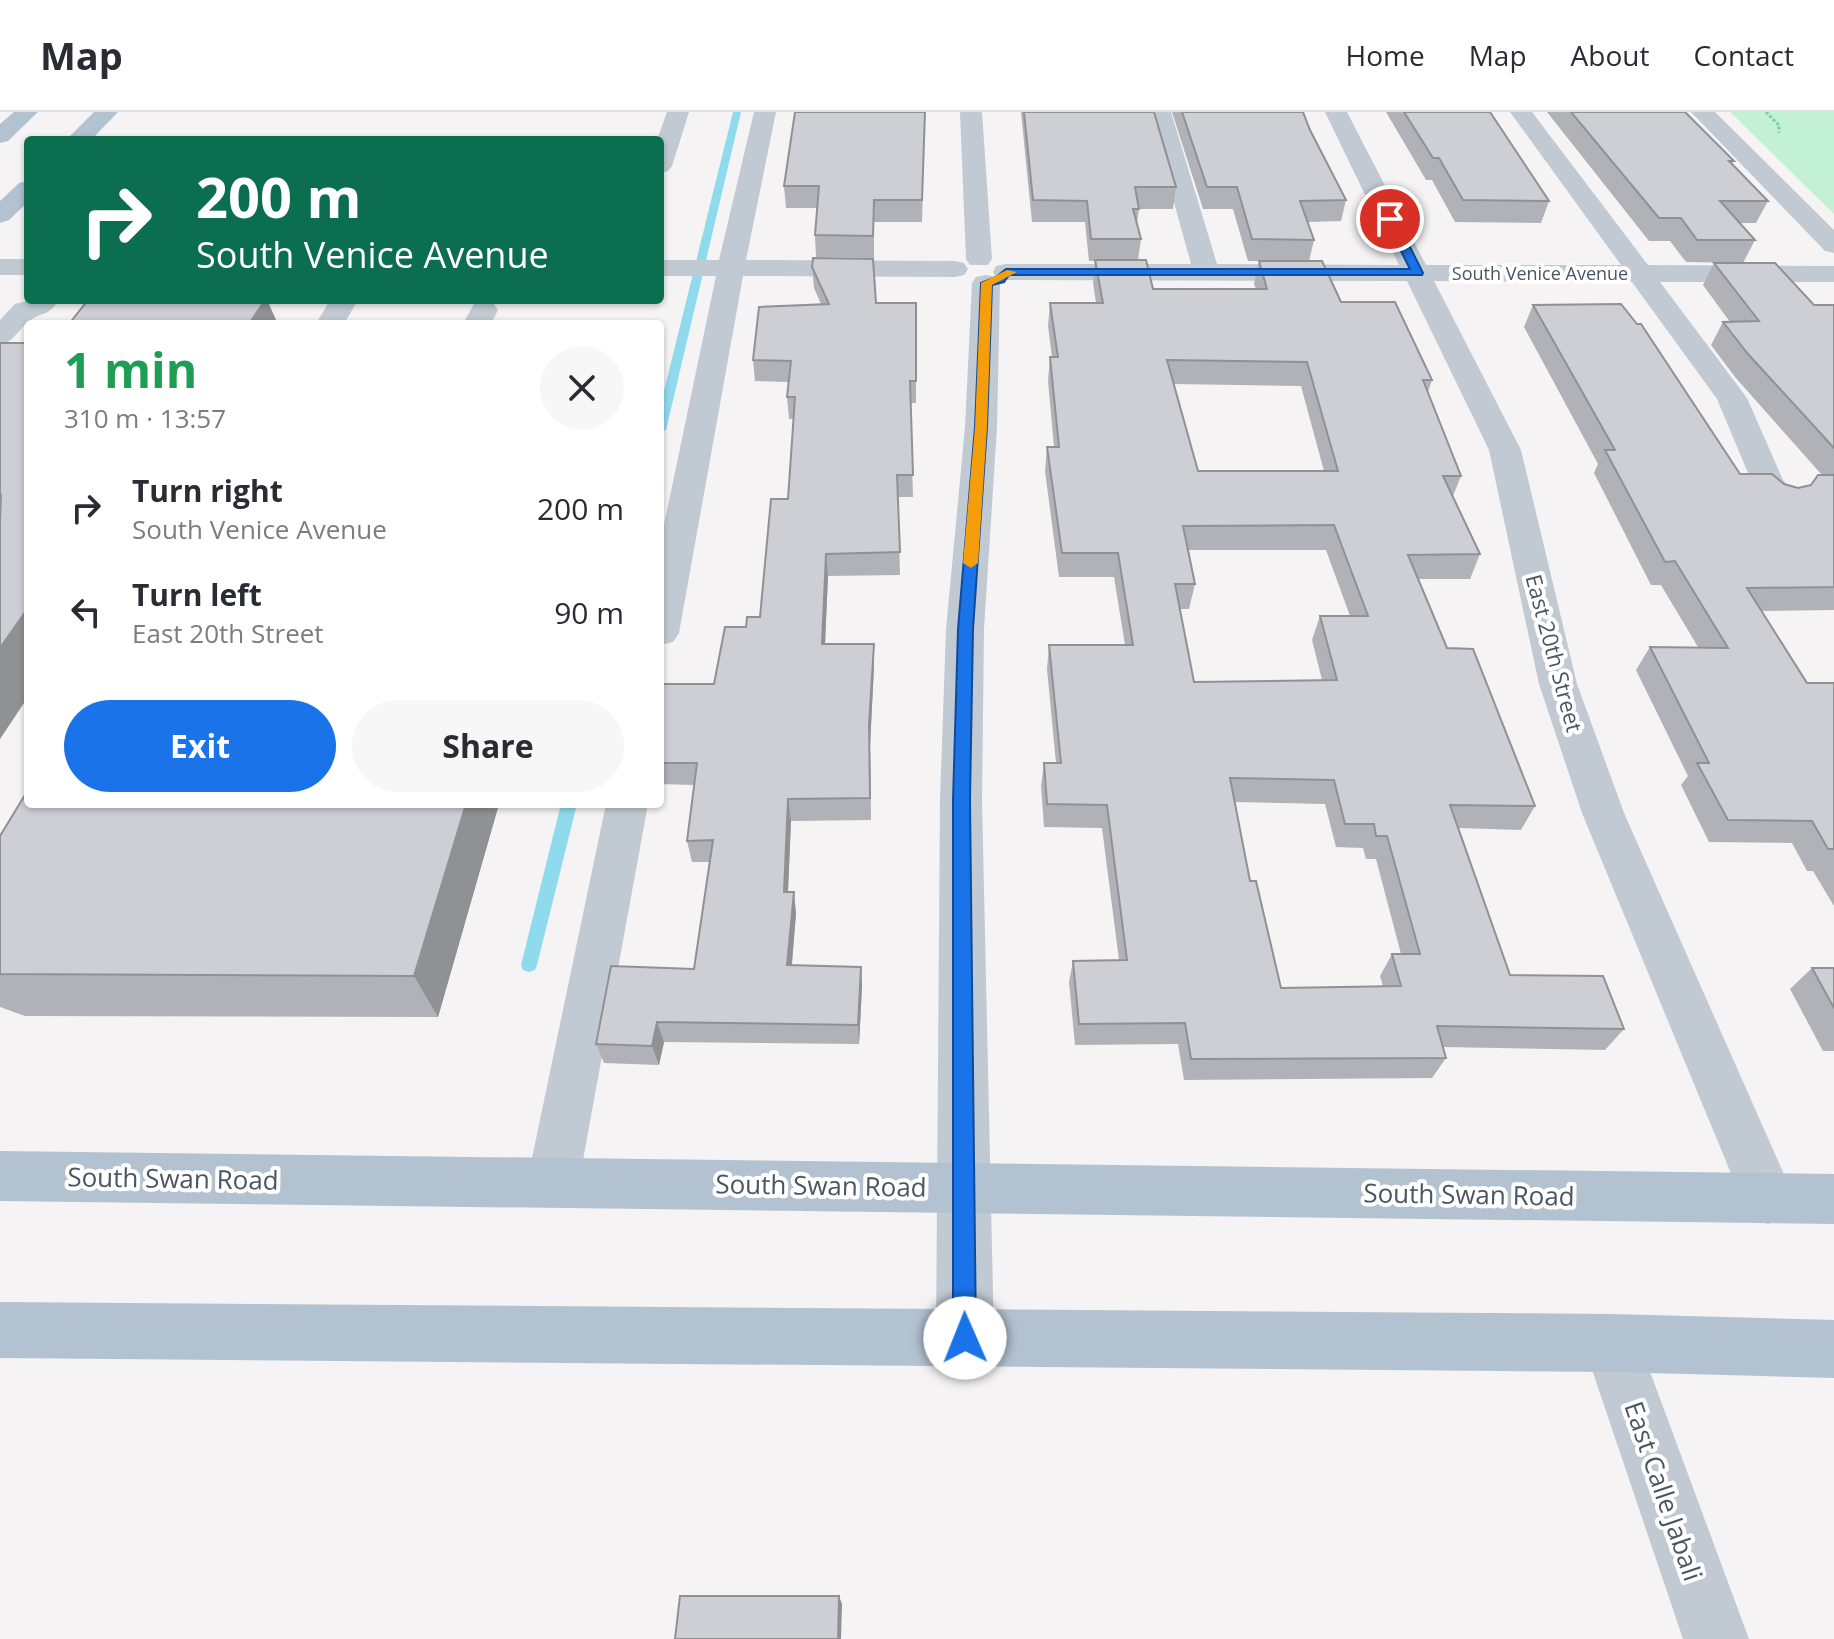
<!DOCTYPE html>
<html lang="en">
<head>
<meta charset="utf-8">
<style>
	:root { --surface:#fff; --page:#f7f7f7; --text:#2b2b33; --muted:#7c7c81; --line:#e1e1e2; --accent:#1a73e8 }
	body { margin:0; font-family:"Open Sans",sans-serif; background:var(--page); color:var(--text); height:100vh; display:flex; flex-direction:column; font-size:30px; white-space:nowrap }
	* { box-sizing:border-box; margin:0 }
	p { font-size:26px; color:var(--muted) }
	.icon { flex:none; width:44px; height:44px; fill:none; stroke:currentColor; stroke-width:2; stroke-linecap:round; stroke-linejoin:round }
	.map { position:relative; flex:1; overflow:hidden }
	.drawer { position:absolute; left:24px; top:208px; width:640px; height:488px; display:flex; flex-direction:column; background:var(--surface); border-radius:8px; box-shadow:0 2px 6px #0004 }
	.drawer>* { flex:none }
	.banner { position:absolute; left:24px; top:24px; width:640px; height:168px; border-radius:8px; box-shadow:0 2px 6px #0004; background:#0b6e4f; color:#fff; overflow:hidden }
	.pin { position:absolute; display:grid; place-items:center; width:68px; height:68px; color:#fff; margin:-34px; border:4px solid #fff; border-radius:50%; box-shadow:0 2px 8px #0007 }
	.me { position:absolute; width:88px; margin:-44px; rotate:359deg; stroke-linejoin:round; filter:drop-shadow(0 0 6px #0008) }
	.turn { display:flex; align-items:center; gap:28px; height:168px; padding:0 40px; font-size:36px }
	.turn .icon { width:104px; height:104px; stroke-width:2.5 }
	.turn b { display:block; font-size:56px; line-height:68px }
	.round { display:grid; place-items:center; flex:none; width:84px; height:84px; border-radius:42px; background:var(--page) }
	.head { display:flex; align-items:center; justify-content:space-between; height:136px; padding:0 40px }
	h1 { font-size:48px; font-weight:700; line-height:60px; color:#1e9e55 }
	.cta { display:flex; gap:16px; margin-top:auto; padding:16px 40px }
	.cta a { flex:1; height:92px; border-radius:48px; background:var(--accent); color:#fff; font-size:32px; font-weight:700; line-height:92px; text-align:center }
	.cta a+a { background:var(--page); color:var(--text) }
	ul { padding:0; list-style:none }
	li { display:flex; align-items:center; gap:24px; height:104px; padding:0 40px }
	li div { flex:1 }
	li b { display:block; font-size:30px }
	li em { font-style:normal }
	header { display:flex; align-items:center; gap:48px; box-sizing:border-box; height:112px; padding:0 40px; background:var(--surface); border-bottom:2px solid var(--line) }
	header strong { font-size:38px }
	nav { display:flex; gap:44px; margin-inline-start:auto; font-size:28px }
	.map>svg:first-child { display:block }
	.green { fill:#c3f1d5 }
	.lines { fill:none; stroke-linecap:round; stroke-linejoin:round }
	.stream { fill:#90daee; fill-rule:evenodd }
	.path { stroke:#7ad0a6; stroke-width:3; stroke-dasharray:3 2; stroke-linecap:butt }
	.minor { fill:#c1cad2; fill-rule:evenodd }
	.major { fill:#b3c2d1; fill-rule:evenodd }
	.wall { fill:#b0b2b7; fill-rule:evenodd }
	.shaded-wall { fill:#909195 }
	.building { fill:#cdcfd5; stroke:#909195; stroke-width:2; fill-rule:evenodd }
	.route { fill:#1a73e8; stroke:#114b97; stroke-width:2 }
	.slow { fill:#f59e0b }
	.labels { text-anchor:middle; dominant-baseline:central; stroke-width:8; stroke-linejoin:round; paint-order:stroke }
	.far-street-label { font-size:18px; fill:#4a5661; stroke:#fff }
	.street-label { font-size:22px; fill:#4a5661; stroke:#fff }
	.near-street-label { font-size:26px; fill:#4a5661; stroke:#fff }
</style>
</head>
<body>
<header>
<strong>Map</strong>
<nav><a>Home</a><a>Map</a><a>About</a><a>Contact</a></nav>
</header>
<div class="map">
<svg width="1834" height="1527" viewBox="0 0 1834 1527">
	<rect width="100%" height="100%" fill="#f5f3f3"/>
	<!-- green -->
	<polygon class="green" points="1730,0 1834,0 1834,102"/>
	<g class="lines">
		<!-- stream -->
		<g class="stream">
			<polygon points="733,0 741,0 666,318 660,321 660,295"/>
			<polygon points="561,692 577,692 537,853 535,858 529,860 523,858 521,853"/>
		</g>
		<!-- path -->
		<polyline class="path" points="1766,0 1779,13 1779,21"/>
		<!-- minor -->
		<g class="minor">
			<polygon points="667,0 689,0 672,54 668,59 660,61 660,28 657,28"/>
			<polygon points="754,0 776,0 746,148 955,149 964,151 968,157 964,163 955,165 743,164 679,521 673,530 660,533 660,432 716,164 660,164 660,148 719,148"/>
			<polygon points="960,0 982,0 992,147 988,153 970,153 966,147"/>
			<polygon points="1149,0 1171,0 1217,152 1399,153 1325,0 1347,0 1426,153 1621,153 1510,0 1532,0 1648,153 1834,154 1834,170 1660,170 1747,286 1783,368 1800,386 1795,393 1783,396 1771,393 1756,380 1717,287 1632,170 1434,169 1521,338 1577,572 1624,701 1795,1087 1787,1105 1768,1112 1749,1105 1582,701 1539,572 1489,338 1407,169 1006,168 996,166 993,160 996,154 1006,152 1191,152"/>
			<polygon points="1691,0 1715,0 1834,118 1834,141 1825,139"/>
			<rect x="0" y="147" width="28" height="16"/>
			<polygon points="986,163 996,165 1000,171 997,315 984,517 982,688 994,1226 985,1246 965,1255 945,1246 936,1226 940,688 946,517 965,315 972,171 976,165"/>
			<path d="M30 188H59C47 205 45 199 32 207 19 215 16 229 0 233V208L15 192Z"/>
			<polygon points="330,188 358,188 344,212 316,212"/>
			<polygon points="484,190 494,192 498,198 491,212 463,212 474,192"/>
			<polygon points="606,692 648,692 579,1070 572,1088 553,1095 534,1088 527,1070"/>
			<polygon points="1612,1202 1632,1211 1749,1527 1683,1527 1583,1231 1592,1211"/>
		</g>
		<!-- major -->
		<g class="major">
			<polygon points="14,0 38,0 8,29 0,31 0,12"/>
			<polygon points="94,0 118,0 91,28 66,28"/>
			<polygon points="28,69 28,90 9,108 0,111 0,89 19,71"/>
			<polygon points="0,1039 1834,1062 1834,1112 0,1089"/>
			<polygon points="0,1190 1612,1202 1834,1208 1834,1266 1612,1260 0,1246"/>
		</g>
	</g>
	<!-- wall -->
	<g class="wall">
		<polygon points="925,0 922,110 874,110 874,146 816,145 815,123 817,96 786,96 784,74"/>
		<path d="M1021 0H1154L1176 75 1173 97H1139L1137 111 1141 127 1138 148 1153 177H1256L1254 172 1259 149H1248L1233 97H1203L1172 0H1303L1310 18 1346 88 1341 109 1308 110 1314 128 1309 149 1341 190 1432 268 1428 280 1461 364 1453 384 1480 442 1470 467H1418L1447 536 1535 694 1521 718 1459 716 1510 863 1624 917 1605 938 1443 935 1446 946 1432 966 1184 968 1178 932 1075 933 1069 870 1073 849 1119 848 1102 716 1044 715 1041 674 1044 651H1056L1047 557 1049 533H1125L1114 465H1059L1045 359 1047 335H1054L1048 269 1050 245H1052L1048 214 1050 191H1096L1093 171 1095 149H1089L1085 110H1032ZM1173 272 1301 274 1324 359H1198ZM1188 438H1326L1350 504H1320L1312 528 1322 568 1194 570 1180 497H1189L1195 472ZM1234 690 1325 692 1336 735 1363 736 1366 747H1376L1401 842H1392L1380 864 1383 874 1281 876 1250 769Z"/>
		<polygon points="1386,0 1490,0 1549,89 1541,111 1455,110 1432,68 1426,68"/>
		<polygon points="1547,0 1685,0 1734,49 1732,52 1768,89 1756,111 1740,111 1755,128 1743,151 1686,150 1670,129 1649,129"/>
		<polygon points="1714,151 1814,193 1834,193 1834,498 1761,499 1807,571 1834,571 1834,794 1813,759 1807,759 1792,731 1709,730 1681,673 1688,664 1636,558 1650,535 1698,535 1661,473 1651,473 1594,361 1598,352 1524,215 1533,193 1740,362 1798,376 1811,373 1822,363 1735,265 1711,233 1723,210 1730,210 1703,173"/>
		<polygon points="812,155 876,191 916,191 916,291 910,291 913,385 898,385 900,463 828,464 825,532 874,554 870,634 871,708 791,709 788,780 796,801 792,853 861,855 862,875 859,932 664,930 659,953 604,951 596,932 694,857 710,750 692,750 687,729 694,673 660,672 660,572 714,572 746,515 760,505 788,387 794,307 789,307 787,285 789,270 755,269 753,248 821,192 814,176"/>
		<polygon points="499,692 438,905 25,904 0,895 0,724"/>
		<polygon points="1812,856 1834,856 1834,939 1823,939 1790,877"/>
	</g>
	<!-- shaded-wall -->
	<g class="shaded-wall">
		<polygon points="265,188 267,188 278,212 249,212"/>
		<polygon points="826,442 828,464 824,554 822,532"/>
		<polygon points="28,496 28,585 0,627 0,536"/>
		<polygon points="874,532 874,554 870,634 871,708 869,612"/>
		<polygon points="788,687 791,709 787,801 784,780"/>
		<polygon points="466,692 499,692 438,905 414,864"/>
		<polygon points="794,780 796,801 790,873 787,853"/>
		<polygon points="861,855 862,875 859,932 858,913"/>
		<polygon points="657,910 664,930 659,953 652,934"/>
		<polygon points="839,1484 842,1492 841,1527 838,1527"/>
	</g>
	<!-- building -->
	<g class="building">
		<polygon points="795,0 925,0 922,88 874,88 873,124 815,123 819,74 784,74"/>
		<polygon points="1024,0 1154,0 1176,75 1135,75 1139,97 1133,97 1141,127 1091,127 1087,89 1033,88"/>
		<polygon points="1182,0 1303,0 1310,18 1346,88 1300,89 1314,128 1252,127 1237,75 1207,75"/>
		<polygon points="1404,0 1490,0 1549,89 1463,88 1439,46 1433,46"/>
		<polygon points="1571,0 1685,0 1734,49 1729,49 1768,89 1720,89 1755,128 1697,128 1681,106 1659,106"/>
		<polygon points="813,146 873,147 876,191 916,191 916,269 910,269 913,363 897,363 900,440 826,442 822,532 874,532 869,612 870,686 788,687 784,780 794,780 787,853 861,855 858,913 657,910 652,934 596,932 611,854 694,857 713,728 687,729 697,651 660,651 660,572 714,572 725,515 746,515 747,505 760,505 771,387 788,387 795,285 787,285 791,249 753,248 759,195 829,192 812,155"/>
		<path d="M1095 148H1146L1153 177H1267L1259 149H1322L1341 190H1395L1432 268H1423L1461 364H1443L1480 442 1408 443 1447 536 1473 537 1535 694 1450 693 1510 863 1603 864 1624 917 1437 914 1446 946 1191 947 1185 911 1079 912 1073 849 1127 848 1107 693 1047 692 1044 651H1061L1049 533H1133L1118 441H1062L1047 335H1059L1050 245H1058L1050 191H1103ZM1167 248 1307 250 1338 359H1198ZM1334 413 1368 504H1320L1337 568 1194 570 1175 472H1195L1183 414ZM1230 666 1334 668 1345 712H1374L1376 724H1387L1420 842H1392L1401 874 1281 876 1256 769H1250Z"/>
		<polygon points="1714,151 1775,151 1814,193 1834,193 1834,336 1748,242 1723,210 1759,209"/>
		<polygon points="88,188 265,188 249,212 69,212"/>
		<polygon points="1621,192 1637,212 1641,212 1740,362 1772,362 1784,372 1798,376 1811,373 1818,363 1834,363 1834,475 1747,476 1807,571 1834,571 1834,737 1828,737 1812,709 1728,708 1697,651 1709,651 1650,535 1728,536 1675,449 1665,450 1605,338 1615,338 1533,193"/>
		<polygon points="0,231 28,231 28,496 0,536 0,409 1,383 0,383"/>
		<polygon points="28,678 28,692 466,692 414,864 0,862 0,724"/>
		<polygon points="1812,856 1834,856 1834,896"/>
		<polygon points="680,1484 839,1484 838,1527 675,1527"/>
	</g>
	<!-- route -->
	<polygon class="route" points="1390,104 1396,107 1423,161 1422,163 1009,163 1004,170 992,173 987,315 973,517 970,688 976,1226 973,1234 965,1237 956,1234 953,1226 953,688 958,517 975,315 981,171 996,165 1006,157 1410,157 1385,107"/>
	<!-- slow -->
	<polygon class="slow" points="1007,158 1017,160 992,173 987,315 978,451 971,456 963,451 975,315 981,171"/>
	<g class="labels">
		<!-- far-street labels -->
		<g class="far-street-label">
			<text x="1540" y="161">South Venice Avenue</text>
		</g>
		<!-- street labels -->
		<g class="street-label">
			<text transform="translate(1555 541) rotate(75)">East 20th Street</text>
		</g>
		<!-- near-street labels -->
		<g class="near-street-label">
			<text transform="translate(173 1066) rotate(1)">South Swan Road</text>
			<text transform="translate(821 1073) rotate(1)">South Swan Road</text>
			<text transform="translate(1469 1082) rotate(1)">South Swan Road</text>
			<text transform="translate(1664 1379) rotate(71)">East Calle Jabali</text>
		</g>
	</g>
</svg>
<div class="pin" style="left:1390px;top:107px;background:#d93025"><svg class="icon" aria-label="arrive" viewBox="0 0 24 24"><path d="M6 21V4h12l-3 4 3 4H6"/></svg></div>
<svg class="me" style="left:965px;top:1226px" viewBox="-20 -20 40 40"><circle r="19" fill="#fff"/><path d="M0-13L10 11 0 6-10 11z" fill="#1a73e8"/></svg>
<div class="banner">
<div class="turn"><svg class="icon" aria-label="right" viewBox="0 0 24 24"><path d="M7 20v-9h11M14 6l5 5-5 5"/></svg><div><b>200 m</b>South Venice Avenue</div></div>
</div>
<section class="drawer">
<div class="head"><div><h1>1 min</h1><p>310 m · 13:57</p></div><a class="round"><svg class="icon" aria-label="close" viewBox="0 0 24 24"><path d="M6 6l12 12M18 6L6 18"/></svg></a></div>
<ul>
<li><svg class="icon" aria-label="right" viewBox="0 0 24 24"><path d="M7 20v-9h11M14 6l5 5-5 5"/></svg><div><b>Turn right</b><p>South Venice Avenue</p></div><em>200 m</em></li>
<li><svg class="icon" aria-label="left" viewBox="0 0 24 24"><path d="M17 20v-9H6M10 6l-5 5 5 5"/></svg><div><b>Turn left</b><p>East 20th Street</p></div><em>90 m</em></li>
</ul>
<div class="cta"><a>Exit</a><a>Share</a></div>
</section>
</div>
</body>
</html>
